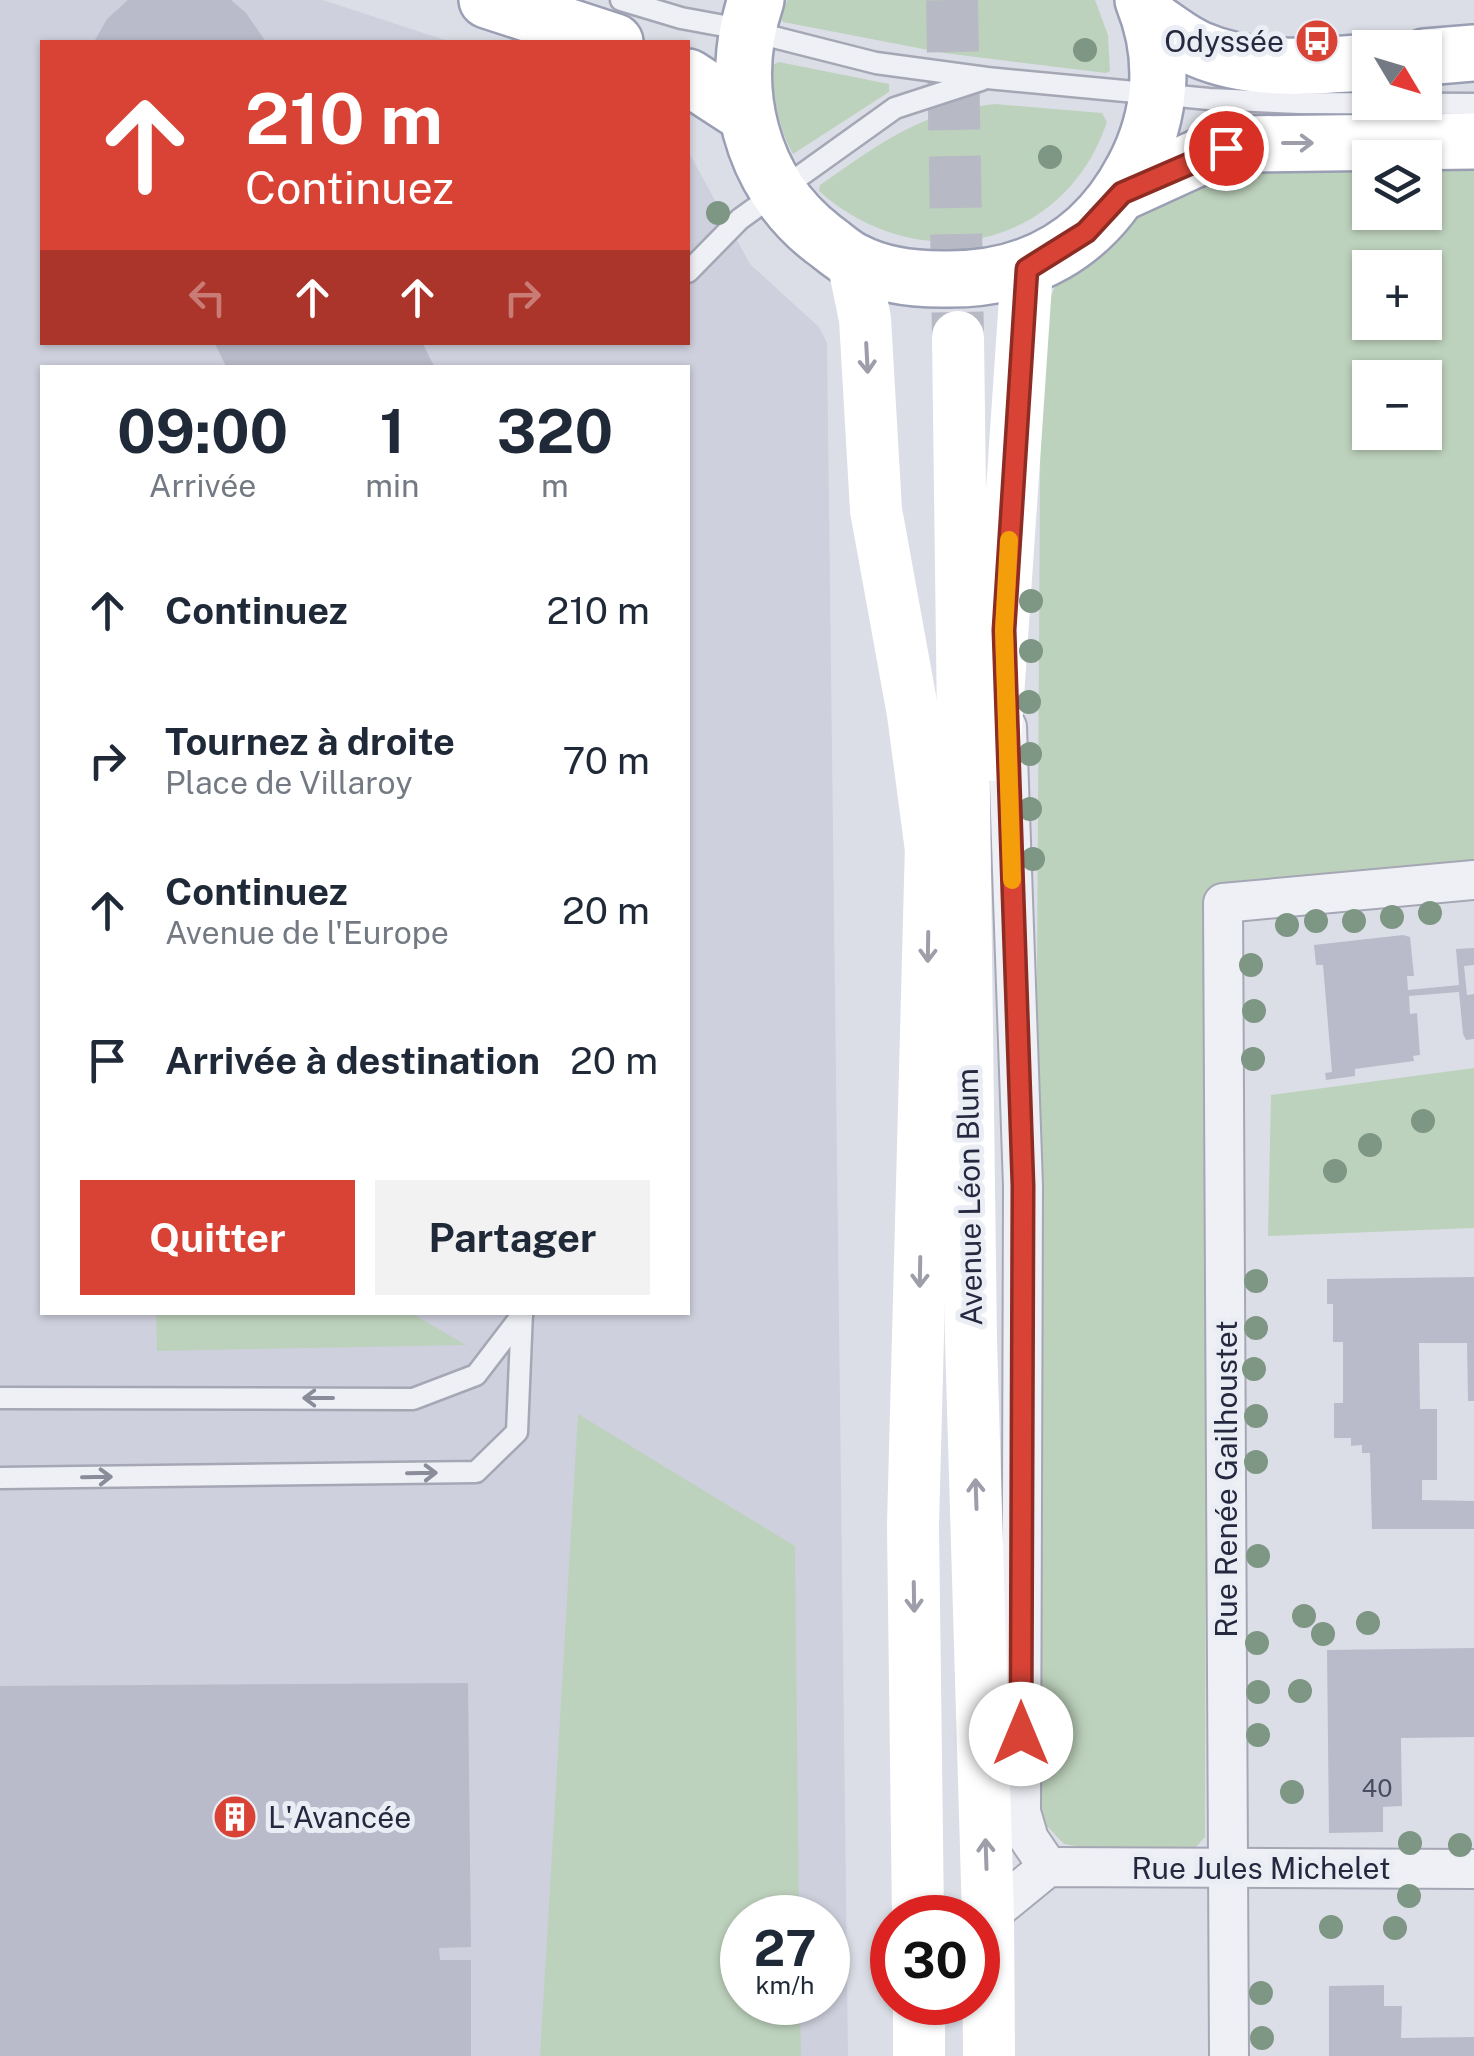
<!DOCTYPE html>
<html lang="fr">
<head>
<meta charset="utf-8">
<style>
	:root { --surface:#fff; --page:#f2f2f3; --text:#1f2937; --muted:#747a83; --accent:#d84336 }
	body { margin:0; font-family:"Public Sans",sans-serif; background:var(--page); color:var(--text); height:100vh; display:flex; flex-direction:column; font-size:38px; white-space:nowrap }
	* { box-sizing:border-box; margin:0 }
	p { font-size:32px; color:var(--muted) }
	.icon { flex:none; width:55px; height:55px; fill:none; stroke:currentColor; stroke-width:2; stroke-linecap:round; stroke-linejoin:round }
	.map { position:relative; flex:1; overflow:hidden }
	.sheet { position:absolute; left:40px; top:365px; width:650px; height:950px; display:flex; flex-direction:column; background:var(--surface); border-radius:0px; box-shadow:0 2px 8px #0004 }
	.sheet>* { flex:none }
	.banner { position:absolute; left:40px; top:40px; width:650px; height:305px; border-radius:0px; box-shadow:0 2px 8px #0004; background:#d84336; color:#fff; overflow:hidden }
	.needle { width:65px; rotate:128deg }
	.tools { position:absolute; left:1352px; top:30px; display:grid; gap:20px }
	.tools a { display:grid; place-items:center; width:90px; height:90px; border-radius:0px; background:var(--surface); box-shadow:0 2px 8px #0004; font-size:50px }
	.speed { position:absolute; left:720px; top:1895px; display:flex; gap:20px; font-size:50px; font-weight:700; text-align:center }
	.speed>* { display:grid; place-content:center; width:130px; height:130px; border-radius:50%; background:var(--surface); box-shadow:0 2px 8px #0004; line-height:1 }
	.speed small { font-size:25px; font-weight:400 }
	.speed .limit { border:15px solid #d22; background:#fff; color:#111 }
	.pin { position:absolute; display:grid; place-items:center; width:85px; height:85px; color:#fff; margin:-42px; border:5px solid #fff; border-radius:50%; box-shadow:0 2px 10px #0007 }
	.me { position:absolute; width:110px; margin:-55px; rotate:0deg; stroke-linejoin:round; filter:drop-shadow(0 0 8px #0008) }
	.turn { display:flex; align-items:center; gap:35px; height:210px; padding:0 40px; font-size:45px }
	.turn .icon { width:130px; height:130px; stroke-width:2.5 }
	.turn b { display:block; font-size:70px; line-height:85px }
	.lanes { display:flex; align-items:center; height:95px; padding:0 40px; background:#0003; justify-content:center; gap:50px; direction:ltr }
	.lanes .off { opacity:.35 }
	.eta { display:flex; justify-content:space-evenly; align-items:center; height:170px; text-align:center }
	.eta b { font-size:60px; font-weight:700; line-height:70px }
	.cta { display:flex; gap:20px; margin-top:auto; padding:20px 40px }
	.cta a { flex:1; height:115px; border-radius:0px; background:var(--accent); color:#fff; font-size:40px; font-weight:700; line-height:115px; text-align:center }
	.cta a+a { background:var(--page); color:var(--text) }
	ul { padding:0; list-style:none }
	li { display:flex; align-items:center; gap:30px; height:150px; padding:0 40px }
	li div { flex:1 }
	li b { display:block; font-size:38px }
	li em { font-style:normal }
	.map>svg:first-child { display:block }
	.built { fill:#ced0dd; fill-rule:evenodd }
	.green { fill:#bdd2bc; fill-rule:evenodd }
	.building { fill:#b9bbca }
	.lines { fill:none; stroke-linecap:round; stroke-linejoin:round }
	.secondary-tunnel { stroke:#b7bac5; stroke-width:52; stroke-dasharray:52 26; stroke-linecap:butt }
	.service-casing { stroke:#a5a7b5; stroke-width:25 }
	.minor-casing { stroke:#a5a7b5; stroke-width:42 }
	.primary-casing { stroke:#9a9fb4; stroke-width:60 }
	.service { stroke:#eff0f5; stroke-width:20 }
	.minor { stroke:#eff0f5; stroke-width:38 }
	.secondary { stroke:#fff; stroke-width:52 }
	.primary { stroke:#fff; stroke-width:55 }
	.tree { fill:#7e9684 }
	.oneway { stroke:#9d9ea9 }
	.oneway2 { stroke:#8a8c9a }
	.route-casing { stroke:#8c2c23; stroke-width:25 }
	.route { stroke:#d84336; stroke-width:18 }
	.slow { stroke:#f59e0b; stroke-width:18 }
	.labels { text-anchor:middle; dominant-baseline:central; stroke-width:10; stroke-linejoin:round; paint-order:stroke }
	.number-label { font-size:25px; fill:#4a4d62 }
	.poi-label { font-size:30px; fill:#25283f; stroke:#ebedf5; text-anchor:end }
	.street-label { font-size:30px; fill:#25283f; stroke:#ebedf5 }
</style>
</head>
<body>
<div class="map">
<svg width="1474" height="2056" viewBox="0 0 1474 2056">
	<rect width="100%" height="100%" fill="#dcdee7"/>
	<!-- built -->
	<path class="built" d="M0 0H323L451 42H42V342H688V151L750 264 819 327 827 343 848 2056H0ZM42 368H688V1312H42ZM742 1918H828V2002H742Z"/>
	<!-- green -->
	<g class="green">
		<polygon points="787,0 1095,0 1108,35 1110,71 1106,73 944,53 783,22 781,18"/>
		<path d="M779 62 889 84V92L793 154C779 130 772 93 773 65Z"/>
		<path d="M995 104 1102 113 1107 122C1064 250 917 279 819 191L820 185C881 143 919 112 995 104Z"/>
		<path d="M1425 168H1474V864L1207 891 1205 1837 1192 1851H1103L1064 1844 1042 1821 1032 1784 1041 320 1056 284 1097 254 1157 199 1224 175 1264 170 1370 169V212H1425ZM1370 268H1425V322H1370ZM1370 378H1425V432H1370Z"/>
		<polygon points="1474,1068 1474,1228 1268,1236 1271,1095"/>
		<polygon points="156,1313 411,1313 466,1345 157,1351"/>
		<polygon points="578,1414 795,1546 799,1917 742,1918 742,2002 800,2003 801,2056 540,2056"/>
	</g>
	<!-- building -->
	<g class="building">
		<polygon points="128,0 231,0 246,13 266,42 94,42 107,19"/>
		<polygon points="214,342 422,342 435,368 227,368"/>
		<polygon points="1403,935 1410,937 1414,976 1407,976 1408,990 1459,985 1456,949 1474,948 1474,965 1464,966 1467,995 1474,994 1474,1039 1466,1040 1463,1034 1459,992 1409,996 1410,1014 1417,1013 1420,1055 1413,1056 1414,1061 1355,1069 1355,1076 1326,1080 1325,1073 1332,1072 1323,965 1316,965 1314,945"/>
		<polygon points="1474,1277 1474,1401 1468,1401 1467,1343 1419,1343 1420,1409 1437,1409 1437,1480 1422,1480 1422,1500 1474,1501 1474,1529 1372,1529 1370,1453 1362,1453 1362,1445 1351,1446 1351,1438 1334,1438 1334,1403 1343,1403 1343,1342 1333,1342 1333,1304 1327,1304 1327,1279"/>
		<polygon points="1474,1648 1474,1737 1401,1738 1402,1806 1383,1807 1383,1832 1329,1833 1327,1650"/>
		<polygon points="468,1683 471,1947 439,1948 440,1960 471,1960 471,2056 0,2056 0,1686"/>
		<polygon points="1384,1985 1384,2006 1402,2006 1401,2038 1474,2037 1474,2056 1329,2056 1329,1986"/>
	</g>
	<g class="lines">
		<!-- secondary-tunnel -->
		<polyline class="secondary-tunnel" points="952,0 958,337"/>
		<defs>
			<g id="service">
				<polyline points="621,0 681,18 746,30 876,63 987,78 1209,99 1299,103 1474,104"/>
				<polyline points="688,272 740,219 895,108 981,80"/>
				<polyline points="0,1398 413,1399 476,1375 522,1315"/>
				<polyline points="0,1478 476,1472 517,1432 522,1312"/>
			</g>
			<g id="minor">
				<polyline points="1007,727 1023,1186 1021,1812 1029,1839 1048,1867"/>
				<polyline points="988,1916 1048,1867 1474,1869"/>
				<polyline points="1229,2056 1223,903 1474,880"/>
			</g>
			<g id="primary">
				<polyline points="487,0 615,42"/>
				<path d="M756 0C727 86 749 182 823 239 833 246 843 256 854 261 880 275 913 279 942 279 1028 281 1094 245 1134 168 1162 115 1166 56 1143 0"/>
				<path d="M1151 19C1166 29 1182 42 1198 49 1250 72 1315 67 1370 62"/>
				<polyline points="1425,57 1474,53"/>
				<polyline points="688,77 745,114"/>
				<polyline points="1121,193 1202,156 1243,144 1474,141"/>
			</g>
		</defs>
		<!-- service casing -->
		<use href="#service" class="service-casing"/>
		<!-- minor casing -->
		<use href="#minor" class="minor-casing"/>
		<!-- primary casing -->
		<use href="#primary" class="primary-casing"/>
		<!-- service -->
		<use href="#service" class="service"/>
		<!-- minor -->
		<use href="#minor" class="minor"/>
		<!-- secondary -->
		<g class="secondary">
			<polyline points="853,261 865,319 876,510 913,714 931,850"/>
			<polyline points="958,337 971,1341 988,1916 989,2056"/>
			<polyline points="994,755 1027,269"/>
			<polyline points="918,1918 913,1525 931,844"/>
			<polyline points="919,2002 919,2056"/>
		</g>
		<!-- primary -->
		<use href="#primary" class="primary"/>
	</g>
	<!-- trees -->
	<g class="tree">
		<circle cx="1085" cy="50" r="12"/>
		<circle cx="1050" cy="157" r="12"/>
		<circle cx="718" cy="213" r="12"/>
		<circle cx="1031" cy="601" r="12"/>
		<circle cx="1031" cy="651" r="12"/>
		<circle cx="1029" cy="702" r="12"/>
		<circle cx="1030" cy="754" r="12"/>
		<circle cx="1030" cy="809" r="12"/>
		<circle cx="1033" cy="859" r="12"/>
		<circle cx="1430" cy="913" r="12"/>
		<circle cx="1392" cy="917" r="12"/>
		<circle cx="1316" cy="921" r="12"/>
		<circle cx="1354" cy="921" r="12"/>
		<circle cx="1287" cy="925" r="12"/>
		<circle cx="1251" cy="965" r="12"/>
		<circle cx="1254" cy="1011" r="12"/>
		<circle cx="1253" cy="1059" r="12"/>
		<circle cx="1423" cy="1121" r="12"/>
		<circle cx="1370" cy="1145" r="12"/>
		<circle cx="1335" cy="1171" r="12"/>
		<circle cx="1256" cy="1281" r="12"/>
		<circle cx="1256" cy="1328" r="12"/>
		<circle cx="1254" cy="1369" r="12"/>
		<circle cx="1256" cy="1416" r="12"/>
		<circle cx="1256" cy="1462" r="12"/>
		<circle cx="1258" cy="1556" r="12"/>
		<circle cx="1304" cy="1616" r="12"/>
		<circle cx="1368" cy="1623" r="12"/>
		<circle cx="1323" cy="1634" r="12"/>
		<circle cx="1257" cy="1643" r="12"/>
		<circle cx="1300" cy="1691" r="12"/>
		<circle cx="1258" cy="1692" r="12"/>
		<circle cx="1258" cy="1735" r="12"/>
		<circle cx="1292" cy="1792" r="12"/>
		<circle cx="1410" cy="1843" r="12"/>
		<circle cx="1460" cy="1845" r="12"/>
		<circle cx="1409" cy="1896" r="12"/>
		<circle cx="1331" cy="1927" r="12"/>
		<circle cx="1395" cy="1928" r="12"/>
		<circle cx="1261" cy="1993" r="12"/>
		<circle cx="1262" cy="2038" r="12"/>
	</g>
	<!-- one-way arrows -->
	<defs><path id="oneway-shaft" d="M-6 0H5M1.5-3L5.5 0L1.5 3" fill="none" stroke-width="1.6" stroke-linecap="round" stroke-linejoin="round" transform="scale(2.5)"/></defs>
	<g class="oneway">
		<use href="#oneway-shaft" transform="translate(1298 143)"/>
		<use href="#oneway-shaft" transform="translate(867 358) rotate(87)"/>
		<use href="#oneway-shaft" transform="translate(928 947) rotate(91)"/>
		<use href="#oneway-shaft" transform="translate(920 1272) rotate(91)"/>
		<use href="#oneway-shaft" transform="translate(976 1494) rotate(-92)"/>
		<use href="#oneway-shaft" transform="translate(914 1597) rotate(89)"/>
		<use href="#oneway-shaft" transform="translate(986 1854) rotate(-92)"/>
	</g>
	<g class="oneway2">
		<use href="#oneway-shaft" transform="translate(318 1398) rotate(-180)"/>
		<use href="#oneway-shaft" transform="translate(422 1473) rotate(-1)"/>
		<use href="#oneway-shaft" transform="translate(97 1477) rotate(-1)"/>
	</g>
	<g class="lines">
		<defs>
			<polyline id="route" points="1021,1734 1023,1186 1004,630 1027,269 1086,232 1122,193 1226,148"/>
		</defs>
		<!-- route casing -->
		<use href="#route" class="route-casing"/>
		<!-- route -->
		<use href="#route" class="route"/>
		<!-- slow -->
		<polyline class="slow" points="1009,540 1004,630 1012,880"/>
	</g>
	<!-- icons -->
	<defs>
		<symbol id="bus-disc" viewBox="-11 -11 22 22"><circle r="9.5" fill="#d84336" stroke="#ebedf5"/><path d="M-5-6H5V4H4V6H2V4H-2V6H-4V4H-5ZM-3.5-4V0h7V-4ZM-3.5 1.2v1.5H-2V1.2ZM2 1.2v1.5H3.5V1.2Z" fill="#fff"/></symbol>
		<symbol id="building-disc" viewBox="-11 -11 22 22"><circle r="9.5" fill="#d84336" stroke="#ebedf5"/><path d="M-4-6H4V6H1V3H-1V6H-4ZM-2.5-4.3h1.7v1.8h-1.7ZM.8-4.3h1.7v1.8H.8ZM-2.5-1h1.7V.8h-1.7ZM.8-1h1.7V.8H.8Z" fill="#fff"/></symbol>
	</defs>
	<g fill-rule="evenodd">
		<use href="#bus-disc" x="1292" y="16" width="50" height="50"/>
		<use href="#building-disc" x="210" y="1792" width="50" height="50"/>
	</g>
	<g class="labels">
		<!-- number labels -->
		<g class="number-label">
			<text x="1377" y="1788">40</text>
		</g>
		<!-- poi labels -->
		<g class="poi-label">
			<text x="1284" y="41">Odyssée</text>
			<text x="268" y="1817" text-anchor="start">L'Avancée</text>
		</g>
		<!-- street labels -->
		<g class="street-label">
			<text transform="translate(969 1197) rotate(-91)">Avenue Léon Blum</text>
			<text transform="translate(1226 1479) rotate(-90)">Rue Renée Gailhoustet</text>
			<text x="1261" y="1868">Rue Jules Michelet</text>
		</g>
	</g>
</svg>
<div class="tools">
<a><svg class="needle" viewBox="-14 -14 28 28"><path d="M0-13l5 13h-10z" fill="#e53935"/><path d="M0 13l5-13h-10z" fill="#747a83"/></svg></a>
<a><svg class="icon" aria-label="layers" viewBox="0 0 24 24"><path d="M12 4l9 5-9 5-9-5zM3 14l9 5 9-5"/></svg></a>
<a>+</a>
<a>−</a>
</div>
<div class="speed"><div>27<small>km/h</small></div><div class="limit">30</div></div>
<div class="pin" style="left:1226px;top:148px;background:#d93025"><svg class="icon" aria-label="arrive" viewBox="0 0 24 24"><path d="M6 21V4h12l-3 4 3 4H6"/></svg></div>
<svg class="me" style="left:1021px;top:1734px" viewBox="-20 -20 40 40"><circle r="19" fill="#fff"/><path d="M0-13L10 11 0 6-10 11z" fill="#d84336"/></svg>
<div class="banner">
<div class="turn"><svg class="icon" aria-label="ahead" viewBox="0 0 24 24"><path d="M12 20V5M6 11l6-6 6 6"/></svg><div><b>210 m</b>Continuez</div></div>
<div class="lanes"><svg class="icon off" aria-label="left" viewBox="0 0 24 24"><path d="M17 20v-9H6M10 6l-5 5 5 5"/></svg><svg class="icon" aria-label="ahead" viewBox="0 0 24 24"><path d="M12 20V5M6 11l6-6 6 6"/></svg><svg class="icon" aria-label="ahead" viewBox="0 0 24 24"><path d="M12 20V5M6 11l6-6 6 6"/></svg><svg class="icon off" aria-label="right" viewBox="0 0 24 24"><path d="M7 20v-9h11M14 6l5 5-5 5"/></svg></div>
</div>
<section class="sheet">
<div class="eta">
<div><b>09:00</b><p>Arrivée</p></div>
<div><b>1</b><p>min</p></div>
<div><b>320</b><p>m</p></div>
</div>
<ul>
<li><svg class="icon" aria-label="ahead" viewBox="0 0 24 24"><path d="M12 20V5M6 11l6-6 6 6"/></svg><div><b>Continuez</b></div><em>210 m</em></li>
<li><svg class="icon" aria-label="right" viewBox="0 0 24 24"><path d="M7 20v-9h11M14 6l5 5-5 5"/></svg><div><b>Tournez à droite</b><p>Place de Villaroy</p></div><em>70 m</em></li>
<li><svg class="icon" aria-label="ahead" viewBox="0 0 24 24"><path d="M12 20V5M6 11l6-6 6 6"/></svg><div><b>Continuez</b><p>Avenue de l'Europe</p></div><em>20 m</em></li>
<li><svg class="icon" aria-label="arrive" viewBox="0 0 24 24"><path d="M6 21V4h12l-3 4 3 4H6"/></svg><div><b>Arrivée à destination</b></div><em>20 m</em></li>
</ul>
<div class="cta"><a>Quitter</a><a>Partager</a></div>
</section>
</div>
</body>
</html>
